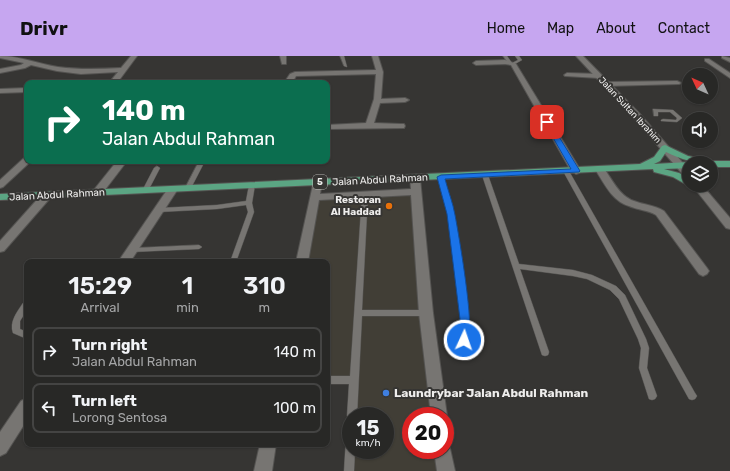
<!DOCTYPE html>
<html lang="en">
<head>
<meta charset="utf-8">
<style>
	:root { --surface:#282826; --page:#343432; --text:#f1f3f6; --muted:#a5a6a7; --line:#444443; --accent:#c6a6f0 }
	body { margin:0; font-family:Rubik,sans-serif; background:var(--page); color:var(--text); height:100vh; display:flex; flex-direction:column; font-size:15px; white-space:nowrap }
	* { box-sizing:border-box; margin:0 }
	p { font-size:13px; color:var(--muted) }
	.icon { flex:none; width:22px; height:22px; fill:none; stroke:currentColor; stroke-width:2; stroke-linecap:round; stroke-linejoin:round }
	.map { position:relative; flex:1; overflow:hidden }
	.sheet { position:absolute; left:24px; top:203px; width:306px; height:188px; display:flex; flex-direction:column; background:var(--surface); border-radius:8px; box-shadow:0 1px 3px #0004,0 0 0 1px var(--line) }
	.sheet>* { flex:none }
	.top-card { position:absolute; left:24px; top:24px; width:306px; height:84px; border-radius:8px; box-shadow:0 1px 3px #0004,0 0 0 1px var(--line); background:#0b6e4f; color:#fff; overflow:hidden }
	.needle { width:26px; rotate:314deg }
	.buttons { position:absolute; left:682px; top:12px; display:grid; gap:8px }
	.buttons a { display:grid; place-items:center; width:36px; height:36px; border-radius:50%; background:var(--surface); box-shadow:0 1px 3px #0004,0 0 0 1px var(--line); font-size:20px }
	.speed { position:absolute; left:342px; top:351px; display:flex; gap:8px; font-size:20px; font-weight:700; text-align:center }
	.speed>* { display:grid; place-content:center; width:52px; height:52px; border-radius:50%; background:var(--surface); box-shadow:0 1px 3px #0004,0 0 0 1px var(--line); line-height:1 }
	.speed small { font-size:10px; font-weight:400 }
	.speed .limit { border:6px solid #d22; background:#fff; color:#111 }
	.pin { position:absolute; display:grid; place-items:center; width:34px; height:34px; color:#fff; margin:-17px; border-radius:8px; box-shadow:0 2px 6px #0006 }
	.me { position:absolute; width:44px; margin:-22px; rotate:3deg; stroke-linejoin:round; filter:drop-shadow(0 0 3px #0008) }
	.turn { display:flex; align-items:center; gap:14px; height:84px; padding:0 12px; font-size:18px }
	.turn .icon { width:52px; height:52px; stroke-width:2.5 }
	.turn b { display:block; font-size:28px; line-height:34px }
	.eta { display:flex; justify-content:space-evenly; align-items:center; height:68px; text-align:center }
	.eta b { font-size:24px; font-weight:600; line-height:28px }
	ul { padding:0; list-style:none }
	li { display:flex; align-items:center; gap:12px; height:50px; margin:0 8px 6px; padding:0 4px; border:2px solid var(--line); border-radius:8px }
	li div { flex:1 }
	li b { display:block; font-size:15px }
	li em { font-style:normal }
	header { display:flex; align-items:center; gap:24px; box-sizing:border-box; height:56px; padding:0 20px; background:var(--accent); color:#111 }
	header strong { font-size:19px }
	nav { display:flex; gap:22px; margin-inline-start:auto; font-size:14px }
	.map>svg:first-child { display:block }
	.built { fill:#413e36 }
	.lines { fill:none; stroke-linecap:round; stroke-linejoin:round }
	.lane-casing { stroke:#545351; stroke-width:1 }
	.street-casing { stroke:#545351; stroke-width:2 }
	.secondary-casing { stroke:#545351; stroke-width:2 }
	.primary-casing { stroke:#545351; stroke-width:2 }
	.lane { fill:#777572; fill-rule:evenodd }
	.street { fill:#777572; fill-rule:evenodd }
	.secondary { fill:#777572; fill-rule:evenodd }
	.primary { fill:#5ba583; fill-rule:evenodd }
	.route { fill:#1a73e8; stroke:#114b97 }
	.food-dot { fill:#e8710a; stroke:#363533; stroke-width:1.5 }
	.shop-dot { fill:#3f7fe0; stroke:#363533; stroke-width:1.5 }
	.labels { text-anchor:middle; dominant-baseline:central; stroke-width:4; stroke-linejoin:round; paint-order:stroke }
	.far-street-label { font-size:9px; fill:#eeedec; stroke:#363533 }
	.shield { fill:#363533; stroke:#b7b6b4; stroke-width:1 }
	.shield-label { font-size:9px; font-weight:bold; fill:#eeedec }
	.street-label { font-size:10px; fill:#eeedec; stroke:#363533 }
	.poi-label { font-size:10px; font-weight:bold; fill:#eeedec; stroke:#363533; text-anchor:end }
	.near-poi-label { font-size:12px; font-weight:bold; fill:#eeedec; stroke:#363533; text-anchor:start }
</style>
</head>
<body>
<header>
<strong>Drivr</strong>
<nav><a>Home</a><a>Map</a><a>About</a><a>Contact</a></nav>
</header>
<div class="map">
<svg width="730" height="415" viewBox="0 0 730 415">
	<rect width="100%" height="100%" fill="#363533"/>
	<!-- built -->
	<polygon class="built" points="413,138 433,360 411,360 411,394 437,394 440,415 353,415 354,394 385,394 385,360 356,360 358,321 327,320 327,206 306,206 317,142"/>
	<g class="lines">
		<defs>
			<g id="lane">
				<polygon points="340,0 344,0 347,11 344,10"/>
				<polygon points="503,0 507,0 512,7 518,4 515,0 519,0 522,4 513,9 509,8"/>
				<polygon points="131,26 151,26 153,27 130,27"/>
				<polygon points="653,53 673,54 682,62 677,66 661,65 661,64 663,63 676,64 677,62 670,56 658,56 658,60 654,60"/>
				<polygon points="199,105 205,105 191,132 188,134 186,133 185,132"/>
				<polygon points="157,110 160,112 148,135 147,136 143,136 142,135 154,112"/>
				<polygon points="566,113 569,115 695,337 697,340 695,343 692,344 689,343 563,115"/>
				<polygon points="485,117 488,119 519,208 573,214 592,219 616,230 625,239 646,283 649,292 647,312 657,340 655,343 652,344 649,343 639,312 641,292 638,283 619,243 610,234 587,223 573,220 520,213 549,296 548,299 545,300 542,299 482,119"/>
				<polygon points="441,119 444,121 454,158 468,249 469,263 468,284 467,286 464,288 461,286 460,284 461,263 460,249 448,158 438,121"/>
				<polygon points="252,127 255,129 252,147 254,156 236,206 230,206 248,156 246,149 217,153 159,156 156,154 159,152 217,149 246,145 249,129"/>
				<polygon points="365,136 368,138 362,254 426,254 429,255 430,257 429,259 426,260 362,260 357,360 351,360 351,364 349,363 347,360 349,328 327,328 327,320 350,320 362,138"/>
				<polygon points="199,189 202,191 199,193 132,196 129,194 132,192"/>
				<path d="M26 246H27V254L20 265V273L27 276V283L13 277C9 266 17 256 23 247Z"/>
				<polygon points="351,377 351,394 355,394 354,415 344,415 346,382 348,379"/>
			</g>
			<g id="street">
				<path d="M0 0C20 0 39 8 58 11 80 14 100 13 121 12L131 0H137L117 27H109L118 16 81 18 57 15 31 9 25 12 0 17V13L21 9 24 7 0 2Z"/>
				<polygon points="280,0 286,0 286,8 282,8"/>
				<polygon points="372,0 378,0 383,16 381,43 405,42 409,44 405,46 380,47 374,67 401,68 404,68 405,70 404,72 327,73 327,69 366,67 374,43 376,18 296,20 292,27 284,27 290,18 295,16 376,14"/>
				<polygon points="722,0 730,2 730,6 722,2"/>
				<polygon points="705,3 709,3 730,17 730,22 705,5"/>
				<polygon points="505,4 516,8 581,115 579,117 576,118 571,115 511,9 505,8 476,9 473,7 476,5"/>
				<polygon points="567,17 599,18 602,20 599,22 565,20 564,19"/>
				<polygon points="677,25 681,27 679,28 607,30 603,28 607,26"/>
				<polygon points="27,32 27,36 0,37 0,33"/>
				<polygon points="27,101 27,105 30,106 3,131 0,132 0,124 24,102"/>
				<polygon points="117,105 127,105 101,139 93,139 92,137 93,135"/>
				<path d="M600 110 603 111C612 123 619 140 634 145 644 149 654 149 664 155L707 212 709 215 707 218 703 220 699 218 656 159C648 154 638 154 629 150 612 145 604 127 595 113Z"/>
				<polygon points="415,119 420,122 433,257 447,360 445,365 445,360 431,360 419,257 411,139 319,144 308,206 296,206 314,124 320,124 322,126 320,138 411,133 410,122"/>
				<polygon points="173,130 178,133 130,206 118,206 169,131"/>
				<polygon points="47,136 52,139 51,141 4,195 0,196 0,185 43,137"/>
				<polygon points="27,342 27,364 6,397 0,400 0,376 21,345"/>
				<polygon points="445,386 449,388 455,415 437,415 434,394 445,394"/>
				<polygon points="260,388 276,388 272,415 254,415"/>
			</g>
			<g id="secondary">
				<polygon points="576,0 583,0 639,57 689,114 689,123 686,122 633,61"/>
				<polygon points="692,129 702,129 730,162 730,173 726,172"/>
			</g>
			<path id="primary" d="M665 89 688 100 712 105H730V111H711V107C694 107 682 104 666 96L660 105 654 108 689 106 692 107H689V112L664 113 679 117 689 122V129C696 129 702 128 706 134L701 137 673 121 654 116 653 113 0 144V138L640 108 654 101 662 90Z"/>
		</defs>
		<!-- lane casing -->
		<use href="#lane" class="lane-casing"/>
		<!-- street casing -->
		<use href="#street" class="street-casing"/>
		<!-- secondary casing -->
		<use href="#secondary" class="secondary-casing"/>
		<!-- primary casing -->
		<use href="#primary" class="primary-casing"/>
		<!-- lane -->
		<use href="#lane" class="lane"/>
		<!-- street -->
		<use href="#street" class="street"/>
		<!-- secondary -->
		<use href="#secondary" class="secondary"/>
		<!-- primary -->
		<use href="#primary" class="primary"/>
	</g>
	<!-- route -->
	<path class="route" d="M547 64 550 66 580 115 579 116 445 123C448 135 453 147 455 159 459 180 475 272 468 287L464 288 460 287 459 284 460 263 447 158 437 121 441 119 571 113 544 66Z"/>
	<!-- markers -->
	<circle class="food-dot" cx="389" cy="150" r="4"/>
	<circle class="shop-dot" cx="386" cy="337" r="4"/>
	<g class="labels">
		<!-- far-street labels -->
		<g class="far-street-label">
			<text transform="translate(630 54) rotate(47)">Jalan Sultan Ibrahim</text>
		</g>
		<!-- shield labels -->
		<rect class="shield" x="313" y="119" width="14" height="14" rx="3"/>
		<g class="shield-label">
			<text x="320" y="126">5</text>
		</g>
		<!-- street labels -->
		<g class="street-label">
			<text transform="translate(380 124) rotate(-3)">Jalan Abdul Rahman</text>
			<text transform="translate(57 139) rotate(-3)">Jalan Abdul Rahman</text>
		</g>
		<!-- poi labels -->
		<g class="poi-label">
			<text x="381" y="144">Restoran<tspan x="381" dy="12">Al Haddad</tspan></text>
		</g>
		<!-- near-poi labels -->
		<g class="near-poi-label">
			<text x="394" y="337">Laundrybar Jalan Abdul Rahman</text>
		</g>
	</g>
</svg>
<div class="buttons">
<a><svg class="needle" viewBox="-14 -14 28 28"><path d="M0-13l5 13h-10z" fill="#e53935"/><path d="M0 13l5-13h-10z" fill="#a5a6a7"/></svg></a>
<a><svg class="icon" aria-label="sound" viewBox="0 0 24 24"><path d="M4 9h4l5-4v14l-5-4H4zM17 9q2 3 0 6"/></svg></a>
<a><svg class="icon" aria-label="layers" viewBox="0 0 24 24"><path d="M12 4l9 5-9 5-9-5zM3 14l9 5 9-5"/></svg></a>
</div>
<div class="speed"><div>15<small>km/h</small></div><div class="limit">20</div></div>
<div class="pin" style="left:547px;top:66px;background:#d93025"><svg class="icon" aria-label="arrive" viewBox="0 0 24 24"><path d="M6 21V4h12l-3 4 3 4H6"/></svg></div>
<svg class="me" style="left:464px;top:284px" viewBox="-20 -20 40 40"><circle r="17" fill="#1a73e8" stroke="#fff" stroke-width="3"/><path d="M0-11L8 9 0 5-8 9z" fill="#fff"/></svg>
<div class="top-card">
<div class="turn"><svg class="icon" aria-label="right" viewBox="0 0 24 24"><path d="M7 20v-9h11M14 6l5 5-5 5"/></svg><div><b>140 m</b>Jalan Abdul Rahman</div></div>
</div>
<section class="sheet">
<div class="eta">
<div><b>15:29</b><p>Arrival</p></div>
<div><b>1</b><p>min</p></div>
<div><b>310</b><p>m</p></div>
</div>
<ul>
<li><svg class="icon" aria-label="right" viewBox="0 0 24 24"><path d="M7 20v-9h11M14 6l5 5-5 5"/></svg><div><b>Turn right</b><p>Jalan Abdul Rahman</p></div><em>140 m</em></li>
<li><svg class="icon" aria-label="left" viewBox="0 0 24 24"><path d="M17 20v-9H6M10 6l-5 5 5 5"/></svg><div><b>Turn left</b><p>Lorong Sentosa</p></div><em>100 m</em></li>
</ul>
</section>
</div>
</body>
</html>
